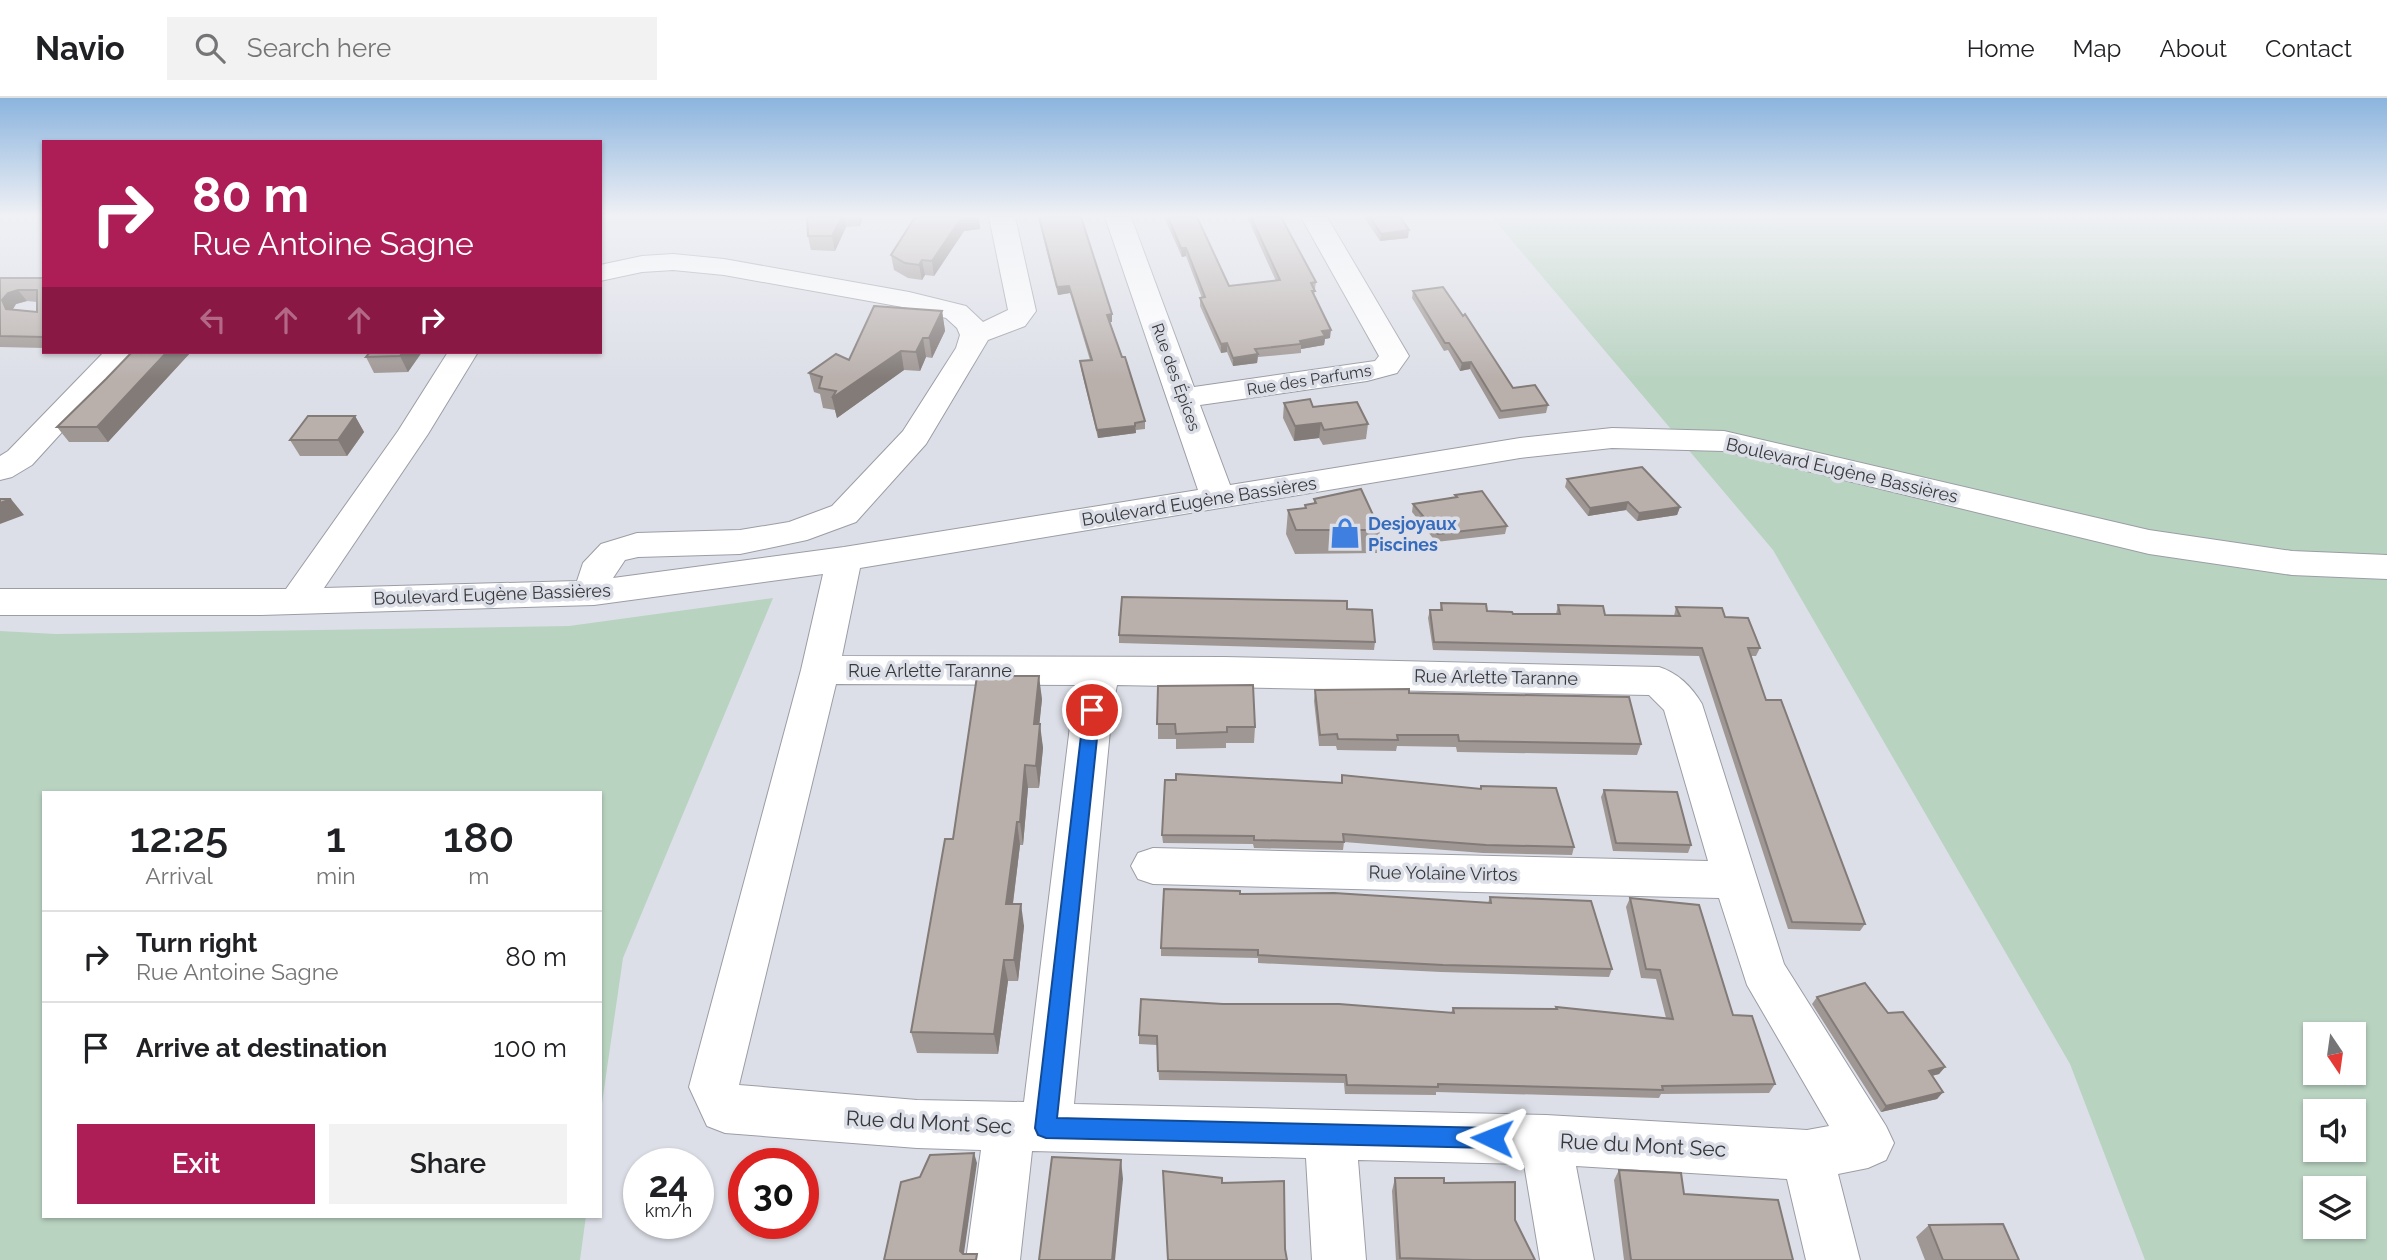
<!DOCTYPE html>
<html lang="en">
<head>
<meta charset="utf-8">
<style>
	:root { --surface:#fff; --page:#f2f2f2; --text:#202124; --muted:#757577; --line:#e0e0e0; --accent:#ad1e57 }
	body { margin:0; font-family:Raleway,sans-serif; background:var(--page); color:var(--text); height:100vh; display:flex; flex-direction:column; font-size:26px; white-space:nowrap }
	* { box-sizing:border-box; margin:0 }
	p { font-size:23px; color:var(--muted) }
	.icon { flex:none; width:38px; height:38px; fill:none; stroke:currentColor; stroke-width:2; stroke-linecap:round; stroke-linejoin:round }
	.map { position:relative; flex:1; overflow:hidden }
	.side { position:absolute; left:42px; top:693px; width:560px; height:427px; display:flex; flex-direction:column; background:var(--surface); border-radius:0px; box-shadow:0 2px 5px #0004 }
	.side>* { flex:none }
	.banner { position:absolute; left:42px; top:42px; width:560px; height:214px; border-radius:0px; box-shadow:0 2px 5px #0004; background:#ad1e57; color:#fff; overflow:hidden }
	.needle { width:46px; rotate:167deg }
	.tools { position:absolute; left:2303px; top:924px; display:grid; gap:14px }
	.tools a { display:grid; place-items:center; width:63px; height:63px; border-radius:0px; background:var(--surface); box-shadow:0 2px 5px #0004; font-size:35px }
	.speed { position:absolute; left:623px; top:1050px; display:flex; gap:14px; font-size:35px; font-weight:700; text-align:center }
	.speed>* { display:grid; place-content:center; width:91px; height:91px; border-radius:50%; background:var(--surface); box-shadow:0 2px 5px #0004; line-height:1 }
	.speed small { font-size:18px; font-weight:400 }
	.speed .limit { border:10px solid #d22; background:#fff; color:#111 }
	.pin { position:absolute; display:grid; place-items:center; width:60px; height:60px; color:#fff; margin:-30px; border:4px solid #fff; border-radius:50%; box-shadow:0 2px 7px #0007 }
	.me { position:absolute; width:77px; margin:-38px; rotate:272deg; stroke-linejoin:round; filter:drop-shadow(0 0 5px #0008) }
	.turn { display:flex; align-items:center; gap:24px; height:147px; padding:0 35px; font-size:32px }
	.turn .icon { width:91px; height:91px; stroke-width:2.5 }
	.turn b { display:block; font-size:49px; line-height:60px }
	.lanes { display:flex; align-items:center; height:66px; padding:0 35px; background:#0003; justify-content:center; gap:35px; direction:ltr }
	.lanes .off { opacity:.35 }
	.eta { display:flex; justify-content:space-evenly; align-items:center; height:119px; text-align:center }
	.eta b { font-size:42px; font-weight:600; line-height:49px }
	.primary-button { display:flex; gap:14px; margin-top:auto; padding:14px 35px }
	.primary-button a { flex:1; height:80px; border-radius:0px; background:var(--accent); color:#fff; font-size:28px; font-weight:600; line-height:80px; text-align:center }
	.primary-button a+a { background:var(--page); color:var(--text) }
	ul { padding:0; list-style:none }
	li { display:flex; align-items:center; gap:21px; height:91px; padding:0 35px; border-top:2px solid var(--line) }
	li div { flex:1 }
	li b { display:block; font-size:26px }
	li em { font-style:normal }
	header { display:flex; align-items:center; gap:42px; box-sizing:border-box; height:98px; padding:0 35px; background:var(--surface); border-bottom:2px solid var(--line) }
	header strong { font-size:33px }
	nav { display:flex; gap:38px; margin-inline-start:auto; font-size:24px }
	.search { width:490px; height:63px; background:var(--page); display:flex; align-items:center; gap:18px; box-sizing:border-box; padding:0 24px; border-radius:0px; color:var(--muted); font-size:26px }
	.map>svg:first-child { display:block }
	.green { fill:#b9d3c1; fill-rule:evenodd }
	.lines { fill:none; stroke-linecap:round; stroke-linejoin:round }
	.minor-casing { stroke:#9b9da5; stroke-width:2 }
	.minor { fill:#fff; fill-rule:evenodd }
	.wall { fill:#9f9794; fill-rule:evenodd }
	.shaded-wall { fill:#827b78 }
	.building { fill:#b9b0ac; stroke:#827b78; stroke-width:2; fill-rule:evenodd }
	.route { fill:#1a73e8; stroke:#114b97; stroke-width:2 }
	.labels { text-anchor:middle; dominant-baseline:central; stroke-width:7; stroke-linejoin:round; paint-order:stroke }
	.far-street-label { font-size:16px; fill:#37383b; stroke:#dddfe8 }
	.street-label { font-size:18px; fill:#37383b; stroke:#dddfe8 }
	.shop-label { font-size:18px; font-weight:bold; fill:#366cbe; stroke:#dddfe8; text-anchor:start }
	.near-street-label { font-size:21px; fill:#37383b; stroke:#dddfe8 }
</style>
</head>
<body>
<header>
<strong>Navio</strong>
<div class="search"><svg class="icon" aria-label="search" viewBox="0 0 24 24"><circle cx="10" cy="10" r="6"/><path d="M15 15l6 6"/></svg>Search here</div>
<nav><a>Home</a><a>Map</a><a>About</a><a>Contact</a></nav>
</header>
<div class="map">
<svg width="2387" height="1162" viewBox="0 0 2387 1162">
	<rect width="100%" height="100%" fill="#dddfe8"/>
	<!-- green -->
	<g class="green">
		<path d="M1492 119H2387V1162H2145L2070 966 1773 452ZM2315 936H2354V975H2315ZM2315 1013H2354V1052H2315ZM2315 1090H2354V1129H2315Z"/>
		<polygon points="773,500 623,860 600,1019 600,695 44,695 44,1118 586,1118 580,1162 0,1162 0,533 56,536 569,528"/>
	</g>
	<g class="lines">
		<defs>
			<g id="minor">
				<path d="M989 119H1015L1036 213 1025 228 988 242 926 346 856 424 807 442 740 456 638 459 625 462 613 480 844 449 1198 392 1105 119H1131L1194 289 1375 263 1379 258 1301 119H1327L1409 258 1397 275 1367 283 1200 307 1230 387 1520 340 1612 330 1724 333 2149 432 2292 453 2387 457V481L2292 477 2149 456 1724 353 1612 350 1520 360 860 470 842 558 1224 559 1659 569C1678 575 1692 589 1702 606L1784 866 1886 1028 1894 1045 1886 1062 1868 1070 1838 1076 1860 1162H1806L1787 1081 1576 1068 1594 1162H1540L1524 1066 1358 1062 1366 1162H1312L1306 1060 1032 1053 1020 1162H966L981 1052 917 1050 725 1035 707 1028 689 989 801 572 823 476 594 507 261 517H0V491H286L398 333 448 254H478L428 336 324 490 577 483 583 465 601 446 637 435 740 432 789 424 832 408 903 333 956 250 960 237 957 230 946 220 908 210 724 177 673 172 642 174 600 183V167L642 158 673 156 724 161 909 194 966 208 983 224 1008 212ZM836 586 1078 587 1072 612 1024 1004 917 1002 739 987ZM1117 587 1649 597 1664 612 1708 763 1153 750 1138 755 1131 768 1138 781 1153 786 1719 800 1747 887 1829 1028 1807 1032 1546 1017 1074 1006 1112 612Z"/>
				<polygon points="104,254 135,254 32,367 12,379 0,382 0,358 8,353"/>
			</g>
		</defs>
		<!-- minor casing -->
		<use href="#minor" class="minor-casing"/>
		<!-- minor -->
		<use href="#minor" class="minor"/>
	</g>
	<!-- wall -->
	<g class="wall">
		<polygon points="807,119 863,119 860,128 846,129 835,153 811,152 808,138"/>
		<polygon points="915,119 979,119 980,131 964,133 934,178 925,177 922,182 908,180 894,172 891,157"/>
		<polygon points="1038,119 1081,119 1112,216 1112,224 1110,224 1145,323 1145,331 1136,332 1136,335 1098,340 1081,271 1080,263 1090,262 1070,195 1058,197"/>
		<polygon points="1164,119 1197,119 1229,188 1276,183 1247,119 1281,119 1316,184 1314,198 1330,240 1325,241 1324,247 1301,251 1301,255 1258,259 1257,265 1233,268 1227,254 1221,255 1200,208 1200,200 1202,200 1186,158 1182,159"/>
		<polygon points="1364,119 1400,119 1408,140 1380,143"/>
		<path d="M0 180H44V250L0 249ZM27 203 37 204V214L13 211 16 206Z"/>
		<polygon points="1413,193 1513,290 1548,307 1546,315 1499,321 1470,271 1460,273 1448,252 1444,253 1412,200"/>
		<polygon points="942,213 945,233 932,260 926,259 920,273 904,272 837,320 835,312 823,310 820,296 814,294 809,275 849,262"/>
		<polygon points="132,254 191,254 108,344 69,344 57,329 106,281"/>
		<polygon points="422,254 408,274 374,275 366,259"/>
		<polygon points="1284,305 1313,309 1368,326 1366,341 1323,347 1319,340 1294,343 1283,320"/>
		<polygon points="355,318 364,334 347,358 300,358 290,342"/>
		<polygon points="1567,381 1680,409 1677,417 1637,423 1626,412 1588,418 1565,389"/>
		<polygon points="1455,397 1507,428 1505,436 1436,444 1412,414 1413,406 1455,399"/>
		<polygon points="1314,401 1380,432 1377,455 1295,456 1286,436 1288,412 1305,410 1305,407 1314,406"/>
		<polygon points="1441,505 1487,513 1513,516 1556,516 1558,507 1605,517 1674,518 1676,509 1725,519 1760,550 1756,558 1751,558 1766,602 1865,826 1860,833 1788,831 1699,558 1433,552 1428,520 1430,512 1440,512"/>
		<polygon points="1347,511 1375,544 1374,552 1119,545 1119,537"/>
		<polygon points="1158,588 1255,629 1254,645 1226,645 1226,650 1176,651 1176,641 1158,641"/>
		<polygon points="1315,592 1409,595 1641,646 1637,657 1457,654 1456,649 1397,648 1396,653 1337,652 1336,648 1319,648 1314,603"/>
		<polygon points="1042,601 1039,626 1043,650 1039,690 1028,690 1023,747 1020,747 1013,806 1024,828 1018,883 1008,883 998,956 917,955 911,934 953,741"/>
		<polygon points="1342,677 1480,691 1481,688 1574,749 1572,757 1483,755 1344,744 1343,752 1254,750 1253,746 1163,745 1162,737 1341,685"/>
		<polygon points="1604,692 1691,747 1688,755 1613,753 1601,699"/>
		<polygon points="1240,796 1488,805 1490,799 1612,871 1609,879 1441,874 1258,865 1258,860 1161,858 1161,850"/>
		<polygon points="1630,800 1733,917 1775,986 1769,995 1661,996 1659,1000 1436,994 1436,997 1345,996 1344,985 1159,982 1157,947 1139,946 1139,937 1223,906 1451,915 1453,910 1555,911 1556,909 1666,920 1656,881 1641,880 1626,809"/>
		<polygon points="1817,899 1888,915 1945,969 1939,976 1932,978 1943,994 1937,1001 1881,1014 1812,906"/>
		<polygon points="1619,1072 1684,1096 1793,1162 1624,1162 1614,1082"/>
		<polygon points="1395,1080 1444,1085 1515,1122 1535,1162 1396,1162 1392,1093"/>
		<polygon points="1929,1127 2019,1162 1925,1162 1916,1139"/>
	</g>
	<!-- shaded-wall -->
	<g class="shaded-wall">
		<polygon points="842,119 844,119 846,129 835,153 832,138"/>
		<polygon points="858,119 863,119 860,128"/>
		<polygon points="962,119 979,119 980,131 964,133 934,178 932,163"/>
		<polygon points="1409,132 1408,140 1380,143 1381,136"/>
		<polygon points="1181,150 1186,150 1186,158 1182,159"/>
		<polygon points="922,162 925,177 922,182 919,167"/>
		<polygon points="1069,188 1070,195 1058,197 1057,189"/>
		<polygon points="18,192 27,203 16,206 11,214 6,211 2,202 8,195"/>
		<polygon points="942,213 945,233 932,260 929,240"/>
		<polygon points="1112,216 1112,224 1108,224 1107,217"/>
		<polygon points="1331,232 1330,240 1325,241 1324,247 1301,251 1301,246 1300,243 1322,233"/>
		<polygon points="923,240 926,259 920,273 916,254"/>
		<polygon points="1227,245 1227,254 1221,255 1221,246"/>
		<polygon points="901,253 904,272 837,320 832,300"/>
		<polygon points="167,254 191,254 108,344 97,329"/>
		<polygon points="403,254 422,254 408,274 400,258"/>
		<polygon points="1258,256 1257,265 1233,268 1233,260"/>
		<polygon points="1471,264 1470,271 1460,273 1462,265"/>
		<polygon points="355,318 364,334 347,358 338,342"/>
		<polygon points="1321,325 1319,340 1294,343 1295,328"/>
		<polygon points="1135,328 1136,335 1098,340 1097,332"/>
		<polygon points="11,401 24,417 0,426 0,405"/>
		<polygon points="1628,404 1626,412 1588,418 1590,410"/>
		<polygon points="1680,409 1677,417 1637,423 1639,415"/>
		<polygon points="1039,578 1042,601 1037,650 1034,626"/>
		<polygon points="1040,626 1043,650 1039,690 1036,668"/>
		<polygon points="1025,667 1028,690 1023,747 1020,724"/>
		<polygon points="1017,724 1020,747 1010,828 1006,806"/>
		<polygon points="1021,806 1024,828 1018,883 1014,862"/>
		<polygon points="1004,862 1008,883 998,956 994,936"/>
		<polygon points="1945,969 1939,976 1923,980 1929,973"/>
		<polygon points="1943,994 1937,1001 1881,1014 1886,1008"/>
		<polygon points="974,1055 977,1065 963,1162 960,1153"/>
		<polygon points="1121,1062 1123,1081 1115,1162 1112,1162"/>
	</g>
	<!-- building -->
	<g class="building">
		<polygon points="807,119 842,119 832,138 808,138"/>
		<polygon points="915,119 962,119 932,163 922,162 919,167 905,165 891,157"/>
		<polygon points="1039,119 1081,119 1112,216 1107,217 1122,259 1125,259 1145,323 1135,325 1135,328 1097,332 1080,263 1092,262 1069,188 1057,189"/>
		<polygon points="1168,119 1197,119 1229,188 1280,182 1251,119 1281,119 1316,184 1311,185 1315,193 1312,193 1331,232 1322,233 1325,238 1300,243 1301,246 1255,251 1258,256 1233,260 1227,245 1221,246 1200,200 1205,199 1186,150 1181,150"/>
		<polygon points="1370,119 1400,119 1409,132 1381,136"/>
		<path d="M0 180H44V239L0 238ZM18 192H37V214L6 211 2 202 8 195Z"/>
		<polygon points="1443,189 1463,218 1465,216 1513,290 1535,287 1548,307 1501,313 1471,264 1462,265 1449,245 1445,245 1413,193"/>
		<polygon points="874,208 942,213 929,240 923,240 916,254 901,253 832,300 836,293 819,290 822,279 809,275 836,256 849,262"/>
		<polygon points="132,254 167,254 97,329 57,329 106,281"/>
		<polygon points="370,254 403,254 400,258 366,259"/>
		<polygon points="1310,301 1313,309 1357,304 1368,326 1324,332 1321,325 1295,328 1284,305"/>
		<polygon points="308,318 355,318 338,342 290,342"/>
		<polygon points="1642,369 1680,409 1639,415 1628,404 1590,410 1567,381"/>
		<polygon points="1361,391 1380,432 1296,432 1288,412 1306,410 1305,407 1316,405 1314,401"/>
		<polygon points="1482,393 1507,428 1438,436 1413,406 1457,399 1455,397"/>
		<polygon points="0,401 11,401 0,405"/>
		<polygon points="1122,499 1347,503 1347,511 1372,512 1375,544 1119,537"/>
		<polygon points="1441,505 1486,506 1487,513 1512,514 1513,516 1560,516 1558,507 1603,508 1605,517 1680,518 1676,509 1722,510 1725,519 1748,520 1760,550 1748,550 1766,602 1781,602 1865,826 1792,824 1702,550 1434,544 1430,512 1442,512"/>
		<polygon points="977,578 1039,578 1034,626 1040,626 1036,668 1025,667 1020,724 1017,724 1006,806 1021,806 1014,862 1004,862 994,936 911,934 945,741 953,741"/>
		<polygon points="1253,587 1255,629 1227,629 1227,634 1176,636 1175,626 1157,626 1158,588"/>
		<polygon points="1409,591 1409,595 1629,599 1641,646 1459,643 1458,637 1397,637 1398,642 1338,641 1337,636 1320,637 1315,592"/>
		<polygon points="1176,676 1342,685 1342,677 1481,691 1481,688 1556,690 1574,749 1486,747 1343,736 1344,744 1254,742 1254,738 1162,737 1165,682 1176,682"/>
		<polygon points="1604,692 1677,694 1691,747 1616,745"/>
		<polygon points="1164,791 1240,793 1240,796 1334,795 1491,805 1490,799 1591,803 1612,871 1443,867 1258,857 1258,852 1161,850"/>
		<polygon points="1630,800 1699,807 1733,917 1752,918 1775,986 1662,988 1663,992 1438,986 1438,989 1347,987 1346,977 1158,973 1157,938 1139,937 1141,901 1223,906 1339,906 1454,915 1453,910 1557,911 1556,909 1673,921 1660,872 1646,871"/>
		<polygon points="1865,885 1888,915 1903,914 1945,969 1929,973 1943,994 1886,1008 1817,899"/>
		<polygon points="974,1055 960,1153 963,1156 977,1156 976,1162 884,1162 901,1084 920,1079 930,1057"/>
		<polygon points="1052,1059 1121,1062 1112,1162 1039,1162"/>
		<polygon points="1619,1072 1681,1075 1684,1096 1778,1102 1793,1162 1631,1162"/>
		<polygon points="1163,1073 1222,1080 1222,1085 1284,1083 1285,1151 1287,1162 1168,1162"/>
		<polygon points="1395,1080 1444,1080 1444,1085 1515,1084 1515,1122 1535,1162 1473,1162 1400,1160"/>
		<polygon points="2003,1126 2019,1162 1943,1162 1929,1127"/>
	</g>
	<!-- sky -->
	<linearGradient id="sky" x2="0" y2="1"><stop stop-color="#8bb4de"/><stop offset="0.42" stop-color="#f0f1f5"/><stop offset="1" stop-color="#f0f1f5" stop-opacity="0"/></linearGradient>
	<rect width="2387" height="281" fill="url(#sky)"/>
	<!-- route -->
	<polygon class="route" points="1092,606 1100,612 1057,1020 1492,1030 1499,1033 1502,1040 1499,1047 1492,1050 1046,1040 1038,1037 1035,1030 1084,612"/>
	<!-- icons -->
	<defs>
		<symbol id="shop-bare" viewBox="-9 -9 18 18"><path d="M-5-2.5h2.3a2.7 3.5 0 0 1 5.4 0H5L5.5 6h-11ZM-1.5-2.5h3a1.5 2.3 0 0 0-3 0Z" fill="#3f7fe0" stroke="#dddfe8" stroke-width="2.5" paint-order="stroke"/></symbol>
	</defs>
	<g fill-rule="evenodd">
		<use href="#shop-bare" x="1323" y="413" width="44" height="44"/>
	</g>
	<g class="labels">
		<!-- far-street labels -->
		<g class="far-street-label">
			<text transform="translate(1176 279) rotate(70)">Rue des Épices</text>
			<text transform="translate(1309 282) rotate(-9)">Rue des Parfums</text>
		</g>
		<!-- street labels -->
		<g class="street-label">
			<text transform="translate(1842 372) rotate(13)">Boulevard Eugène Bassières</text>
			<text transform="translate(1199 403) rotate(-9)">Boulevard Eugène Bassières</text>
			<text transform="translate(492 496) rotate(-2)">Boulevard Eugène Bassières</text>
			<text x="930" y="572">Rue Arlette Taranne</text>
			<text transform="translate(1496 579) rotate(1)">Rue Arlette Taranne</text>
			<text transform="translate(1443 775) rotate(1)">Rue Yolaine Virtos</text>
		</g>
		<!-- shop labels -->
		<g class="shop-label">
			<text x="1368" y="425">Desjoyaux<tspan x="1368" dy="21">Piscines</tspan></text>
		</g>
		<!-- near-street labels -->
		<g class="near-street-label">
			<text transform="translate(929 1024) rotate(3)">Rue du Mont Sec</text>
			<text transform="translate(1643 1047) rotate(3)">Rue du Mont Sec</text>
		</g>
	</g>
</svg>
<div class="tools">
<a><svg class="needle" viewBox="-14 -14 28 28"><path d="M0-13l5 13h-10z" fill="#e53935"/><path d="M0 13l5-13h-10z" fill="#757577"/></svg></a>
<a><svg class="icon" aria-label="sound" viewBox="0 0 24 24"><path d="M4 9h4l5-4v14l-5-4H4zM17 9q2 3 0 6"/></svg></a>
<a><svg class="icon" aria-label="layers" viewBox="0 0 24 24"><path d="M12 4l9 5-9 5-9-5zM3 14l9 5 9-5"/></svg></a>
</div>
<div class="speed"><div>24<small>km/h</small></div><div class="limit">30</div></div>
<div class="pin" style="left:1092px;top:612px;background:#d93025"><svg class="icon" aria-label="arrive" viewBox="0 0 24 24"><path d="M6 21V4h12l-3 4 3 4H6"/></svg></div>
<svg class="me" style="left:1492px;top:1040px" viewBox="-20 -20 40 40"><path d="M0-17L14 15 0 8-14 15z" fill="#1a73e8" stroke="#fff" stroke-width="4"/></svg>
<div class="banner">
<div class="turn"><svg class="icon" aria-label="right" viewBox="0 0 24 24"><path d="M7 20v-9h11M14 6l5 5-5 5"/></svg><div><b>80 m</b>Rue Antoine Sagne</div></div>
<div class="lanes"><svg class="icon off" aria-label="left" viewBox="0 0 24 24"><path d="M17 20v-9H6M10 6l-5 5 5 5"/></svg><svg class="icon off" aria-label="ahead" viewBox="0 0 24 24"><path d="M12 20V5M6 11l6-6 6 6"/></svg><svg class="icon off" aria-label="ahead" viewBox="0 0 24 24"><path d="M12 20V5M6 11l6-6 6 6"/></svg><svg class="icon" aria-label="right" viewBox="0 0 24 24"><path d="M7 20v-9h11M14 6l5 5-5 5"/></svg></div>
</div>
<section class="side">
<div class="eta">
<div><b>12:25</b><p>Arrival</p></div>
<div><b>1</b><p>min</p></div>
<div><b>180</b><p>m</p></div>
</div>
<ul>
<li><svg class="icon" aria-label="right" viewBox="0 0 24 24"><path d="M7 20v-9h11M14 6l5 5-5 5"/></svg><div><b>Turn right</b><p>Rue Antoine Sagne</p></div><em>80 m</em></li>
<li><svg class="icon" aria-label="arrive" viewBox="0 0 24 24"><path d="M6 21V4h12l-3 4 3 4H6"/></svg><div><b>Arrive at destination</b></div><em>100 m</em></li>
</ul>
<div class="primary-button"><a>Exit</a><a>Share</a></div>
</section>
</div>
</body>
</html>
